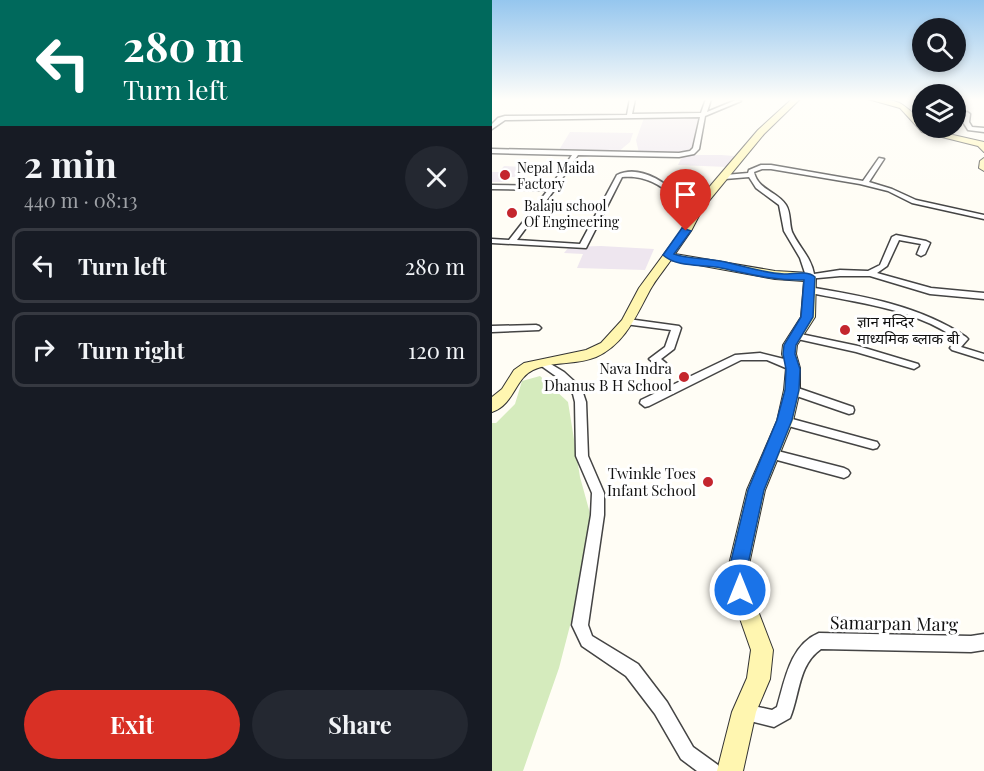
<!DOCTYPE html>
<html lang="en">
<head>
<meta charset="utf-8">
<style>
	:root { --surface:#171b24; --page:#242831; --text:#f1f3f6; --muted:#9ea1a6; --line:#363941; --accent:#d93025 }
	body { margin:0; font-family:"Playfair Display","Noto Sans Devanagari",serif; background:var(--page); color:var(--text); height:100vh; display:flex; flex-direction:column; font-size:22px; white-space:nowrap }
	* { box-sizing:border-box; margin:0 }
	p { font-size:20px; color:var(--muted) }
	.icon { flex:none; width:33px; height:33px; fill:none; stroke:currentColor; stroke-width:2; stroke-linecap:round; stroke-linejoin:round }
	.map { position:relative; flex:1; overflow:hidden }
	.sheet { display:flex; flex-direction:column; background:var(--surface); width:492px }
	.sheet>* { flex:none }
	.hud { background:#00695c; color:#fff; overflow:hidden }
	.fabs { position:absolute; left:420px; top:18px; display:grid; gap:12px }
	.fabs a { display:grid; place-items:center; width:54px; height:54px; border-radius:50%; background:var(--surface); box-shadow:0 3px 9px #0003; font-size:30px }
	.pin { position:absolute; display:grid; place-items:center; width:51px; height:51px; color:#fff; margin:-62px -26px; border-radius:50% 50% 50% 0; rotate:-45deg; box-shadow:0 0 6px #0007 }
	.pin .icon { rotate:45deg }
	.me { position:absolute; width:66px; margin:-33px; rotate:0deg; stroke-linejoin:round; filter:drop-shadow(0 0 4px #0008) }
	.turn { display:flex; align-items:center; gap:21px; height:126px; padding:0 24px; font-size:27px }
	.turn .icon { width:78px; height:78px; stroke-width:2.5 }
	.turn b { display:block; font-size:42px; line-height:51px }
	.round { display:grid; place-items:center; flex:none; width:63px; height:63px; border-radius:32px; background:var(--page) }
	.head { display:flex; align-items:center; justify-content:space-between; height:102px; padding:0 24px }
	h1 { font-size:36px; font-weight:700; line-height:45px }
	.button { display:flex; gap:12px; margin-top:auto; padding:12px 24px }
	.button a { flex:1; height:69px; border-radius:36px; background:var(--accent); color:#fff; font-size:24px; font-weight:700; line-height:69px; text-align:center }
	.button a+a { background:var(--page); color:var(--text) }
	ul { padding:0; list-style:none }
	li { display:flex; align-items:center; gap:18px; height:75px; margin:0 12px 9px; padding:0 12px; border:3px solid var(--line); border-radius:12px }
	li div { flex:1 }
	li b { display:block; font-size:22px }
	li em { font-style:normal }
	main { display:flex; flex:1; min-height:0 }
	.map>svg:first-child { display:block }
	.industrial { fill:#eee6ef }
	.green { fill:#d5ebbd }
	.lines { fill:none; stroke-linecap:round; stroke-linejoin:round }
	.street-casing { stroke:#444; stroke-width:3 }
	.secondary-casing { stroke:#333; stroke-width:2 }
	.street { fill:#fff; fill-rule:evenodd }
	.secondary { fill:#fff6b0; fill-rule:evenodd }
	.route { fill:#1a73e8; stroke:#114b97; stroke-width:1.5 }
	.poi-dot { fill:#c4262e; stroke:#fff; stroke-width:2 }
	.labels { text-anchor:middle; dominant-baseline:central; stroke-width:6; stroke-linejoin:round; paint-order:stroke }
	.far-poi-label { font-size:14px; fill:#111; stroke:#fff; text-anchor:start }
	.poi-label { font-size:15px; fill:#111; stroke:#fff; text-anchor:end }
	.near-street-label { font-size:18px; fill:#111; stroke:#fff }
</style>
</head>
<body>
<main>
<section class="sheet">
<div class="hud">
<div class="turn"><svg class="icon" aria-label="left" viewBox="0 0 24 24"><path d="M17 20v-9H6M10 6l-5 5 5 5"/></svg><div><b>280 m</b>Turn left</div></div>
</div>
<div class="head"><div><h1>2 min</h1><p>440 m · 08:13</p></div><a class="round"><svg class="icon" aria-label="close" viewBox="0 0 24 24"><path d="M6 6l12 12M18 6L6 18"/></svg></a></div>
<ul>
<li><svg class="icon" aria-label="left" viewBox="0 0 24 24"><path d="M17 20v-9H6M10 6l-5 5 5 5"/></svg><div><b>Turn left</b></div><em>280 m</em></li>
<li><svg class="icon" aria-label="right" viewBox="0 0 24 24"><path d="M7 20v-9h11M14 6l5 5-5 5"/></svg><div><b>Turn right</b></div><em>120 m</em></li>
</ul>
<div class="button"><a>Exit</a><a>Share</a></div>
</section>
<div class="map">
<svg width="492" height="771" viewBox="0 0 492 771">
	<rect width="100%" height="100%" fill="#fffdf5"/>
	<!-- industrial -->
	<g class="industrial">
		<polygon points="207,117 199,151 185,154 147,153 144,140 152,118"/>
		<polygon points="78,132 141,133 138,142 126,152 67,150"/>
		<polygon points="191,155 229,155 242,156 236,167 186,165"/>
		<polygon points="12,166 32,167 24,177 18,177 14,182 0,182 0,172 7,172"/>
		<polygon points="109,246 162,249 153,270 85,268 91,254 72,253 77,247"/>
	</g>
	<!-- green -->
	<polygon class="green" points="48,376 76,402 88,477 99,517 94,564 67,668 31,771 0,771 0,423 4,423 23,404 30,381"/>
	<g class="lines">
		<defs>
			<g id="street">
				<path d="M138 99H143L140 114 209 113 214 99H219L215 112 244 100 249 101 213 116 207 149 202 154 187 157 86 155 63 189 25 240 88 244 125 175C148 164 174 183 190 198V200H186C169 185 154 175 130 177L94 248 0 243V239L17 240 56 190 0 189V185L59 186 80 155 0 153V149L187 153 198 151 201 148 208 117 13 120 0 129V124L6 118 13 116 135 115Z"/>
				<polygon points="475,112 478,114 477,122 480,127 492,128 492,132 476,130 471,122 472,114"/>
				<path d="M387 158 392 159 377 182 400 189 424 200 492 215V219L420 203 396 191 368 184 279 169H270L262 172C266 190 285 191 294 205 299 213 297 223 300 232 307 247 319 257 322 274L348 270 376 271 388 265 400 237 404 235 434 241 438 243 433 254 429 256 425 254 429 244 407 240 395 266 385 273 439 288 492 293V299L438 294 378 276H348L315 279 308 258 292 231 287 205 264 188 257 177 233 179 230 177 233 175 256 173 257 170 269 165H279L371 181Z"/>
				<path d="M317 287C371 296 429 306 474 337L476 339 469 347 492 354V360L460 350 458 348 465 339C421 308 366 303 314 292V288Z"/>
				<polygon points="136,319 187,326 189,328 182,349 169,359 174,363 173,365 165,365 157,359 173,347 179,330 133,324 131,322 133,320"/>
				<polygon points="44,325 47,326 49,328 47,330 0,332 0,326"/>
				<polygon points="304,333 366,346 426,364 427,366 422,369 364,352 301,338 299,336"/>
				<polygon points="268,353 292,359 306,368 301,371 275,360 249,360 157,406 153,407 148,403 149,400 243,355"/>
				<polygon points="52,360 72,372 83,382 91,393 94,402 96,456 112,493 112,515 96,625 100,636 146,664 175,702 201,747 226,765 229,771 205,771 189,759 163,714 134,676 90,646 80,625 99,515 100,493 84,456 83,402 81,394 65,377 48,365 47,363"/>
				<polygon points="300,386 361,407 362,410 361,413 357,414 296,393 295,390"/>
				<polygon points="293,417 381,441 385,442 387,445 385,448 381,449 289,424 287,421 289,418"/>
				<polygon points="278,449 352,468 356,470 358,473 356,476 352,478 274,457 272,454 274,451"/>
				<path d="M327 633 479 636 492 634V650L479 652 329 649C306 665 308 694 298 718L282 727 246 718 244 712 246 706 252 704 280 710 285 707C293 680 298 645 327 633Z"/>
			</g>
			<g id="secondary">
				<path d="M300 99H308L272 134 211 208 199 231 183 254 283 271 318 273 324 277 323 317 305 345 304 354 308 368V390L301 421 273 490 256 569 258 590 281 650 278 679 264 712 251 771H225L240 712 255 678 259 650 238 590 236 569 255 490 285 421 292 390 294 368 290 354 291 345 309 317 312 281 283 279 179 260C172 270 164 279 158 290 144 316 133 344 104 357 85 365 60 361 41 370 23 378 22 405 0 412V397L10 389 22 370 32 363 94 350 109 343 130 320 147 288 189 231 202 205 266 130Z"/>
				<path d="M376 99C406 99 410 101 430 123V128L492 142V152L486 146 430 132 408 108Z"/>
				<polygon points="492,158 492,171 487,168 488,161"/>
			</g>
		</defs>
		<!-- street casing -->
		<use href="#street" class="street-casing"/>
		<!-- secondary casing -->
		<use href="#secondary" class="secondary-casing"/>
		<!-- street -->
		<use href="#street" class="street"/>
		<!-- secondary -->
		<use href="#secondary" class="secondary"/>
	</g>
	<!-- sky -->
	<linearGradient id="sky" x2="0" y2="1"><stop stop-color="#95c6ee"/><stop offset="0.48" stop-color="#fffefa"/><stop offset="1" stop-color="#fffefa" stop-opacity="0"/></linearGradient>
	<rect width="492" height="207" fill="url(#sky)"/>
	<!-- route -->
	<path class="route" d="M190 228 199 231 182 254C196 259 213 258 228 261 249 265 270 273 292 274 302 274 315 270 323 277L321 317 304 345 303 354 308 369 307 390 300 420 272 490 255 569 258 590 255 596 248 599 242 596 237 569 256 490 285 420 293 390 294 369 291 354 292 345 309 317 312 280C283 281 258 274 229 268 211 264 185 268 171 255Z"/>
	<!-- markers -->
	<g class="poi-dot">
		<circle cx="13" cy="175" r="6"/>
		<circle cx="20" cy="213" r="6"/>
		<circle cx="353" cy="330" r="6"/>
		<circle cx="192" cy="377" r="6"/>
		<circle cx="216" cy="482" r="6"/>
	</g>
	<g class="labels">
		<!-- far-poi labels -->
		<g class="far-poi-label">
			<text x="25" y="167">Nepal Maida<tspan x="25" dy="16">Factory</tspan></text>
			<text x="32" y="205">Balaju school<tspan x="32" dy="16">Of Engineering</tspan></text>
		</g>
		<!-- poi labels -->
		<g class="poi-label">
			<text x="365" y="321" text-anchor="start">ज्ञान मन्दिर<tspan x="365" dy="17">माध्यमिक ब्लाक बी</tspan></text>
			<text x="180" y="368">Nava Indra<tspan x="180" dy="17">Dhanus B H School</tspan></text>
			<text x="204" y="473">Twinkle Toes<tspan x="204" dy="17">Infant School</tspan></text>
		</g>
		<!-- near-street labels -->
		<g class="near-street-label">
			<text transform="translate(402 623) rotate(1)">Samarpan Marg</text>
		</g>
	</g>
</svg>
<div class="fabs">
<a><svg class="icon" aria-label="search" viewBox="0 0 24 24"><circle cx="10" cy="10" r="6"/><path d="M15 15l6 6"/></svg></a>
<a><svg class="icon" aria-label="layers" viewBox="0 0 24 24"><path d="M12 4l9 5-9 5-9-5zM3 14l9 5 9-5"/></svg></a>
</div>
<div class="pin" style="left:194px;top:231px;background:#d93025"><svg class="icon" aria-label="arrive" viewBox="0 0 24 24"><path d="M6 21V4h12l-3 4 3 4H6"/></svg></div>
<svg class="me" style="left:248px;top:590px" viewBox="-20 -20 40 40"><circle r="17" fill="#1a73e8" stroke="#fff" stroke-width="3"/><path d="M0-11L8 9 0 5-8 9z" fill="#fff"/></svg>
</div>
</main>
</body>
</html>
